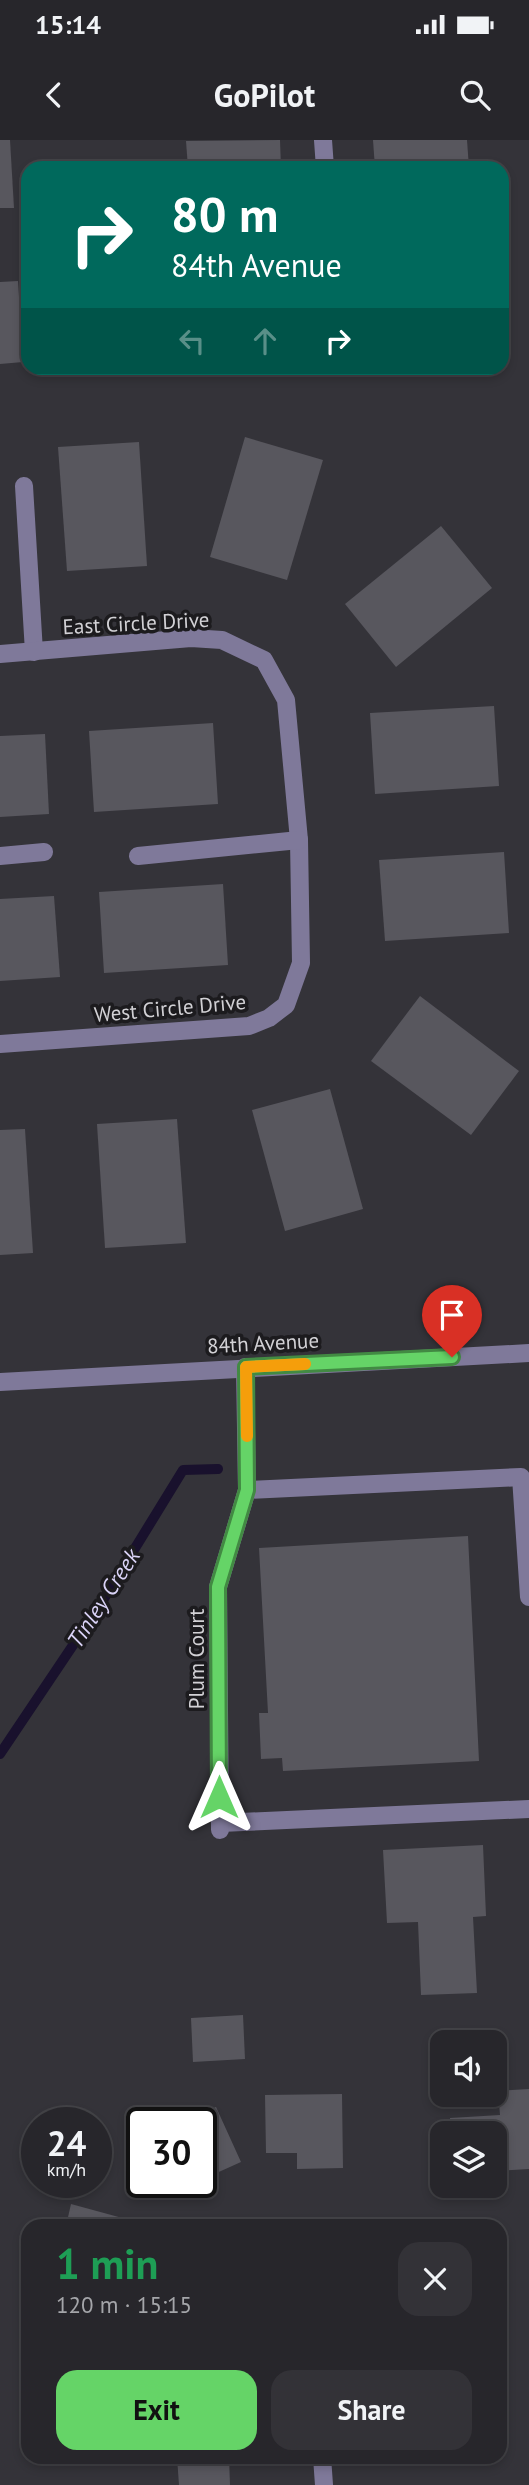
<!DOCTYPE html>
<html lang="en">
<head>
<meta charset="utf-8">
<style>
	:root { --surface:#27262b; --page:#333237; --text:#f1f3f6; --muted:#a4a5a9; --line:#434347; --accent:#65d467 }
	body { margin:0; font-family:"PT Sans",sans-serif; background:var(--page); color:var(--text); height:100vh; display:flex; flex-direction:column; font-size:26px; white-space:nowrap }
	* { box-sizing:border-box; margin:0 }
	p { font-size:23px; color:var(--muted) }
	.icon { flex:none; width:38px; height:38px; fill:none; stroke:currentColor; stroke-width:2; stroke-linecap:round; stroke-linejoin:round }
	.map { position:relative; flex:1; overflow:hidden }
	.details { position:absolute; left:21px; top:2079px; width:486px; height:245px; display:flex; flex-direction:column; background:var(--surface); border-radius:21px; box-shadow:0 4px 10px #0003,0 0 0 2px var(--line) }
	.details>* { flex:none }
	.guide { position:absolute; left:21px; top:21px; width:488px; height:214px; border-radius:21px; box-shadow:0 4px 10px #0003,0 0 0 2px var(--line); background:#00695c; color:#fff; overflow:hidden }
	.fabs { position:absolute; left:430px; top:1890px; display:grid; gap:14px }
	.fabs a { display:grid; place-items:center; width:77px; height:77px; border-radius:14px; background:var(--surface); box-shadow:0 4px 10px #0003,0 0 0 2px var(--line); font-size:35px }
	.speed { position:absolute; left:21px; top:1967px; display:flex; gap:14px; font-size:35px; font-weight:700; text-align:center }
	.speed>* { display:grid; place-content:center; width:91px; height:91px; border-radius:50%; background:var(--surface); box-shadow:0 4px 10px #0003,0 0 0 2px var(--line); line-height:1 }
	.speed small { font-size:18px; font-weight:400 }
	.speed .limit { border:4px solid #111; border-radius:10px; background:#fff; color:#111 }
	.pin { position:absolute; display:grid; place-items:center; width:60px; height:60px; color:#fff; margin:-72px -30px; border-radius:50% 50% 50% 0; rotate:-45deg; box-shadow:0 0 7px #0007 }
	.pin .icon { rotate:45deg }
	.me { position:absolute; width:77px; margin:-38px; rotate:0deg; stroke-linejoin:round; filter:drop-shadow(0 0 5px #0008) }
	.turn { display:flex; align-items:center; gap:24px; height:147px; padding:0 35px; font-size:32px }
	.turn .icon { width:91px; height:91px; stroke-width:2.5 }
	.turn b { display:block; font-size:49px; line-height:60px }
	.lanes { display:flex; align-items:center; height:66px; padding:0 35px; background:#0003; justify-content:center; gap:35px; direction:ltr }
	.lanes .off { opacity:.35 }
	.round { display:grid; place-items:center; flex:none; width:74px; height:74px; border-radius:21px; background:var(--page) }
	.summary { display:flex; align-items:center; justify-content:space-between; height:119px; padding:0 35px }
	h1 { font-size:42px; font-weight:700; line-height:52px; color:#1e9e55 }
	.button { display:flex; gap:14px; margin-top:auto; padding:14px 35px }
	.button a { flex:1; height:80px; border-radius:21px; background:var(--accent); color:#111; font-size:28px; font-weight:700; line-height:80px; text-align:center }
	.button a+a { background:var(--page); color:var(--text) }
	.status { display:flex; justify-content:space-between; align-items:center; height:49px; padding:0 35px; background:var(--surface); direction:ltr }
	.status svg { height:19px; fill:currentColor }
	header { display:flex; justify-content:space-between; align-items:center; height:91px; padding:0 35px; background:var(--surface); font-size:32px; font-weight:700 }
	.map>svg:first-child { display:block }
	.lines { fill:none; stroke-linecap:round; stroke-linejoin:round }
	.stream { stroke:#19112d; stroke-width:10 }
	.building { fill:#58575e }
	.minor { stroke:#7f799a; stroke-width:18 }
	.route-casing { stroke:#428a43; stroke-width:18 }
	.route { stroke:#65d467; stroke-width:12 }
	.slow { stroke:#f59e0b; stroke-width:12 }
	.labels { text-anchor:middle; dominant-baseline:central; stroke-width:7; stroke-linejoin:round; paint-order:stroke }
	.street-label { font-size:21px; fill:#d2d1d5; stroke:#1c1b1e }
	.water-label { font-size:23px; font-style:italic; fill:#dad3f7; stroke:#1c1b1e }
</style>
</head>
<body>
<div class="status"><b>15:14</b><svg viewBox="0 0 49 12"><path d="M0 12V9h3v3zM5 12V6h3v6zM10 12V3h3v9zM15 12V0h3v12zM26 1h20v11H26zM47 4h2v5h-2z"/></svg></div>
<header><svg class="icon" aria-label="back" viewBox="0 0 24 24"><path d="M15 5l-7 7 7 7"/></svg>GoPilot<svg class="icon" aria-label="search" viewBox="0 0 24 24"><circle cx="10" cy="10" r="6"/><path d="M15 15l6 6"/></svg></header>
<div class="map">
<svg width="529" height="2345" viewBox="0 0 529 2345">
	<rect width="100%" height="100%" fill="#343339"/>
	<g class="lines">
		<!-- stream -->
		<polyline class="stream" points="0,1614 102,1462 183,1330 218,1329"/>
	</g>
	<!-- building -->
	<g class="building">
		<polygon points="0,0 10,0 14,68 0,68"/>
		<polygon points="280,0 281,28 188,28 186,1"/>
		<polygon points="373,0 467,0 469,28 375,28"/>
		<polygon points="18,141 23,222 0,224 0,142"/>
		<polygon points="245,297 323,320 287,440 210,417"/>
		<polygon points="139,302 147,426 67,431 58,307"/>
		<polygon points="441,386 492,448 396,527 345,464"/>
		<polygon points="494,566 499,646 375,654 370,573"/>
		<polygon points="213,583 218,664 94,672 89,591"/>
		<polygon points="45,594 49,674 0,677 0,596"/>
		<polygon points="504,712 509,793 385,801 379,720"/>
		<polygon points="223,744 228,825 104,833 99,752"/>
		<polygon points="54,756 60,837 0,841 0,759"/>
		<polygon points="420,856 519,931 471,995 371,921"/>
		<polygon points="330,949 363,1069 285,1091 252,970"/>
		<polygon points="177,979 186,1103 105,1108 97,984"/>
		<polygon points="25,989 33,1113 0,1115 0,990"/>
		<polygon points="468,1396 479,1621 283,1631 282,1618 261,1619 259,1573 268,1573 259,1408"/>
		<polygon points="483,1705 486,1776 473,1777 477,1853 421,1855 418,1782 387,1783 383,1710"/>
		<polygon points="243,1875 245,1919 193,1922 191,1878"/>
		<polygon points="529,1949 529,2029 495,2031 495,1993 451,1993 450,1978 500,1975 498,1951"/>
		<polygon points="342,1954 343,2028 297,2029 297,2013 266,2013 265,1955"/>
		<polygon points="216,1967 241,2022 201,2040 201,1983 182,1983"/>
		<polygon points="165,2042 197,2042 170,2054"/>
		<polygon points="71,2064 137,2082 136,2086 66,2086"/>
		<polygon points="177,2317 229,2317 230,2345 179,2345"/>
	</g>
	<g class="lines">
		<!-- minor -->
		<g class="minor">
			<polyline points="323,0 325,28"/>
			<polyline points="24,346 34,512"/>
			<polyline points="0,514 191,498 222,500 264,520 286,560 299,700 301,823 286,865 269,878 249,886 0,904"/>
			<polyline points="0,716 44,712"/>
			<polyline points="138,716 299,700"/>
			<polyline points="0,1242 529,1213"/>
			<polyline points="247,1350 521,1337 529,1457"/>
			<polyline points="220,1683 529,1669"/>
			<polyline points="220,1690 218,1447 247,1350 245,1227"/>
			<polyline points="322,2317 324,2345"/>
		</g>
	</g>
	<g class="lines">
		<defs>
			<polyline id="route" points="219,1657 218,1447 247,1350 246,1227 452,1217"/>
		</defs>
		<!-- route casing -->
		<use href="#route" class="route-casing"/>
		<!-- route -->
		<use href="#route" class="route"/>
		<!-- slow -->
		<polyline class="slow" points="247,1296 246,1227 305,1224"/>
	</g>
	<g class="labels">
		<!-- street labels -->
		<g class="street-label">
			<text transform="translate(136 483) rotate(-3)">East Circle Drive</text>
			<text transform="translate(170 868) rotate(-5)">West Circle Drive</text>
			<text transform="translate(263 1203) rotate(-3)">84th Avenue</text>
			<text transform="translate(196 1519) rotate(-90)">Plum Court</text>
		</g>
		<!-- water labels -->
		<g class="water-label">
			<text transform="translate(103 1458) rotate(-57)">Tinley Creek</text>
		</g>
	</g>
</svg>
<div class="fabs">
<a><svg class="icon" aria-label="sound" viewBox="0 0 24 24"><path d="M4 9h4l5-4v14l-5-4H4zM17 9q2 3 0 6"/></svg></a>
<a><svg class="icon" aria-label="layers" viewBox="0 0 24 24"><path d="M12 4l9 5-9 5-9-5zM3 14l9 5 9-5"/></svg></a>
</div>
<div class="speed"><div>24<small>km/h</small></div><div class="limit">30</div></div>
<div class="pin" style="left:452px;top:1217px;background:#d93025"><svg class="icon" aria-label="arrive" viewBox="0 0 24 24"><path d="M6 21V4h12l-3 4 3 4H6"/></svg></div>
<svg class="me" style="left:219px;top:1657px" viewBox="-20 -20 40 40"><path d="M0-17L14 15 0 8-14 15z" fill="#65d467" stroke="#fff" stroke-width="4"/></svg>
<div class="guide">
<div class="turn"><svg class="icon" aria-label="right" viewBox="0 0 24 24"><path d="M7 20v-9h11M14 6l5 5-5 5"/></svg><div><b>80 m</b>84th Avenue</div></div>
<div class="lanes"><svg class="icon off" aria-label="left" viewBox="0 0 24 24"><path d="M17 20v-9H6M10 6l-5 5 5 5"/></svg><svg class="icon off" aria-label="ahead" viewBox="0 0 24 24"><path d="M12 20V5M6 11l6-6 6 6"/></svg><svg class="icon" aria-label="right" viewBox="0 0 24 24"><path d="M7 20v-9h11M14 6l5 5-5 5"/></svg></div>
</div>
<section class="details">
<div class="summary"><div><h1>1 min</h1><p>120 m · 15:15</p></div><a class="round"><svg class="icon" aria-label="close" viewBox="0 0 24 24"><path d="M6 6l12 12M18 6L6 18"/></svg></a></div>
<div class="button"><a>Exit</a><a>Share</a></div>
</section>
</div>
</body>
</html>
